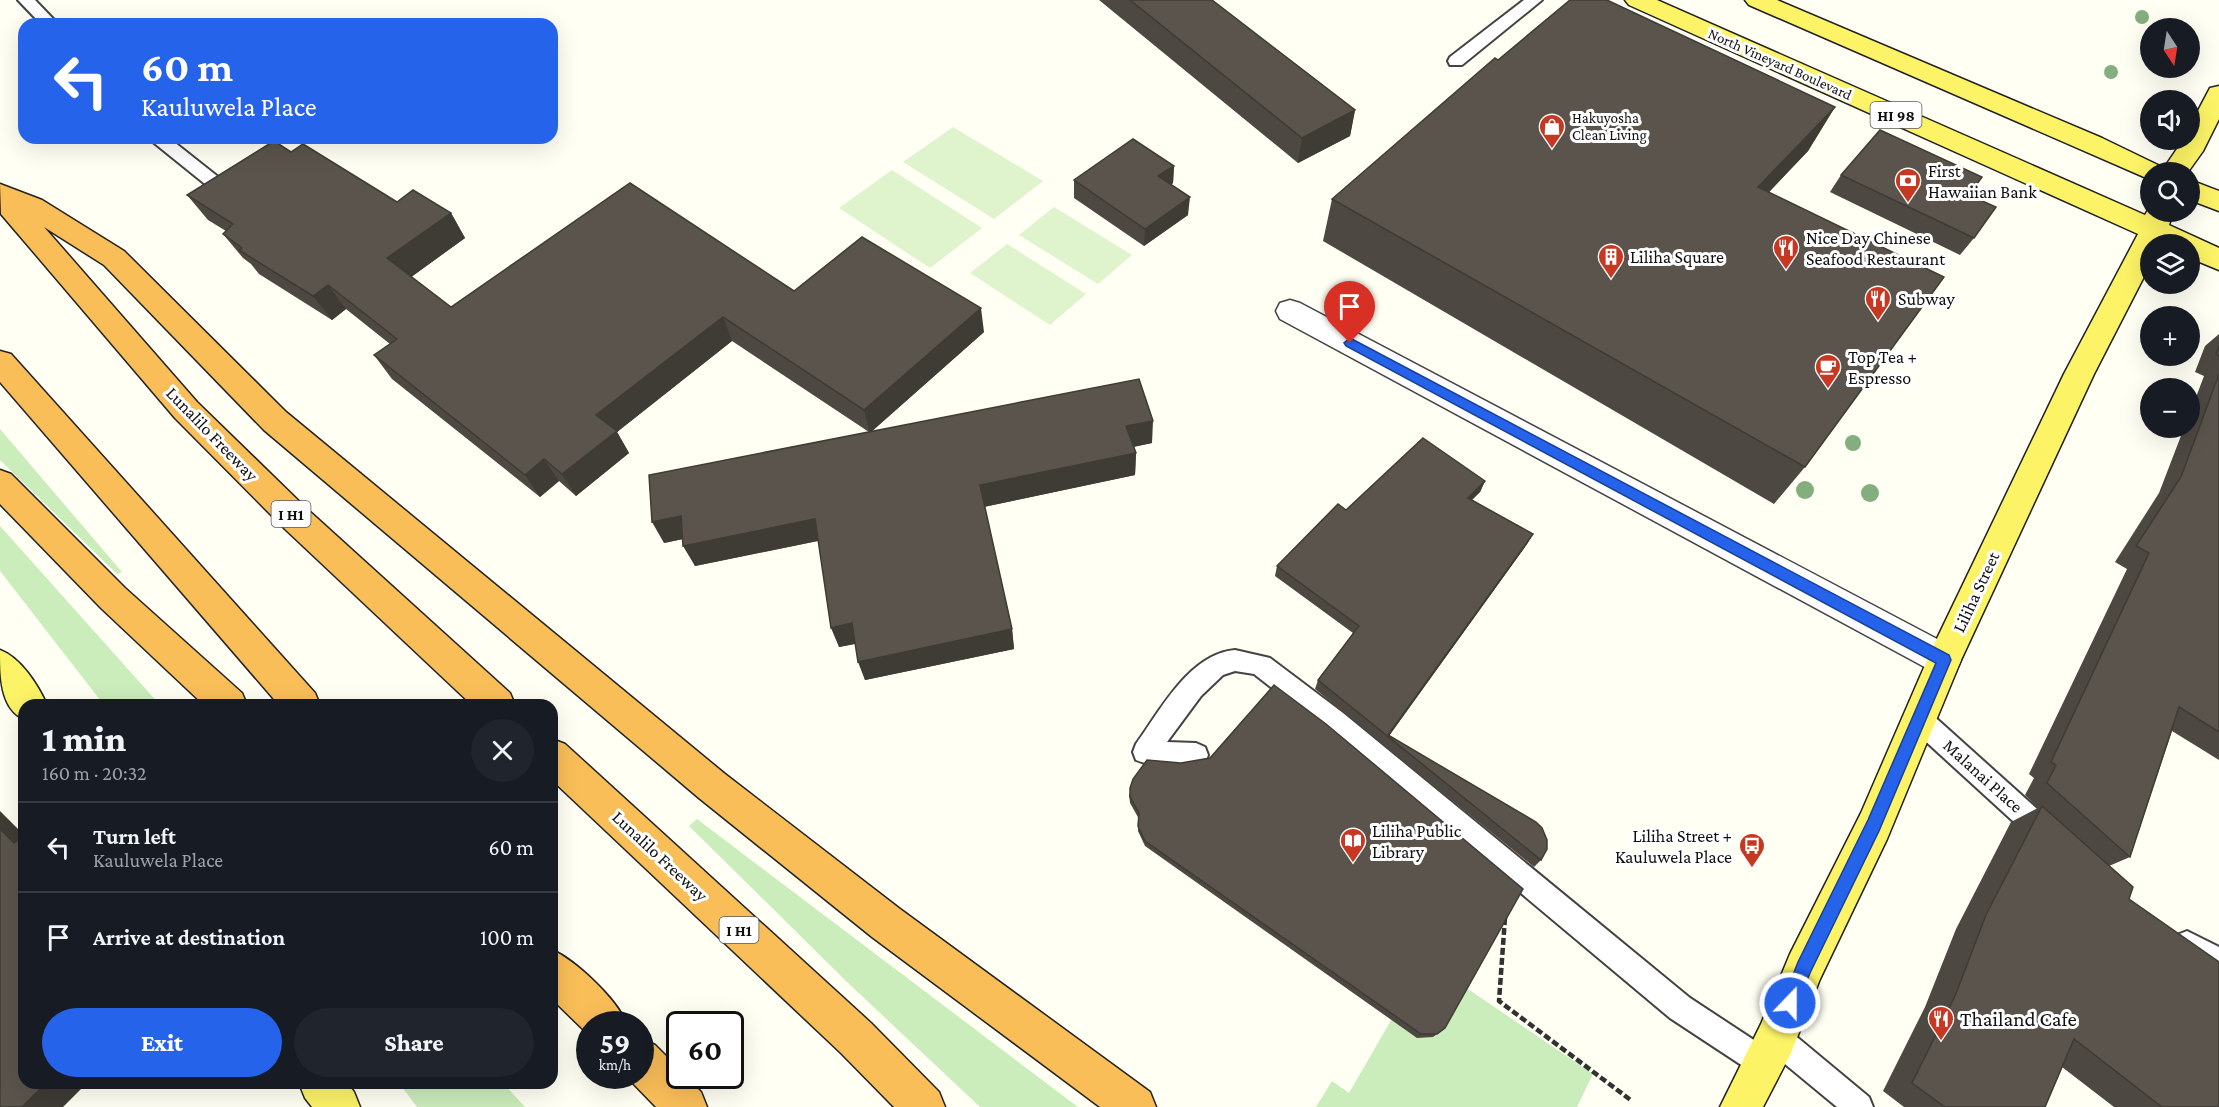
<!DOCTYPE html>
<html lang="en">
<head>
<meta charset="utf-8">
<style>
	:root { --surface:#171b24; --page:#20242c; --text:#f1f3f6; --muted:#9ea1a6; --line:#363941; --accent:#2563eb }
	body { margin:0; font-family:"Crimson Pro",serif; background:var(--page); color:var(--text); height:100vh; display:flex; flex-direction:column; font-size:22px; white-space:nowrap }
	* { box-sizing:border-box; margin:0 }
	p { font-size:20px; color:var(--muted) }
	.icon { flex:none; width:33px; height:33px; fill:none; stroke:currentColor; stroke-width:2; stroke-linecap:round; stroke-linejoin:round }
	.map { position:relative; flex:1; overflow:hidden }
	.details { position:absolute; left:18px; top:699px; width:540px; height:390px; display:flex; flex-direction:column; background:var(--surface); border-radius:18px; box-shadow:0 6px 24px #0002 }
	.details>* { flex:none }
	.top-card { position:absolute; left:18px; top:18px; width:540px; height:126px; border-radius:18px; box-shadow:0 6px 24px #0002; background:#2563eb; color:#fff; overflow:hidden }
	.needle { width:39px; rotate:168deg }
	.controls { position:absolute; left:2140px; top:18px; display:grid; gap:12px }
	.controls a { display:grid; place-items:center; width:60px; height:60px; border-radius:50%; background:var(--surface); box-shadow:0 6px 24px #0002; font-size:30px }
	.speed { position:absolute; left:576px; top:1011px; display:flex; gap:12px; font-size:30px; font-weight:700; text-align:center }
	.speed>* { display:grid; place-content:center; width:78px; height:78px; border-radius:50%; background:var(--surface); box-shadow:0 6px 24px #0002; line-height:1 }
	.speed small { font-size:15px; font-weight:400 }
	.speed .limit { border:3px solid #111; border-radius:9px; background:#fff; color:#111 }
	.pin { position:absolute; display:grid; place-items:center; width:51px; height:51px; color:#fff; margin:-62px -26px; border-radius:50% 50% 50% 0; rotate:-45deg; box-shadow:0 0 6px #0007 }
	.pin .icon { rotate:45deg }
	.me { position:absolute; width:66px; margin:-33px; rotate:22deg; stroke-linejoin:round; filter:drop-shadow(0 0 4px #0008) }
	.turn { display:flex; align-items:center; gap:21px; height:126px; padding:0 24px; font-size:27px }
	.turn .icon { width:78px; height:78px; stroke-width:2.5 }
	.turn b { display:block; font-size:42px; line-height:51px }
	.round { display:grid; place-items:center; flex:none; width:63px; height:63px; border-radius:32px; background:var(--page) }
	.overview { display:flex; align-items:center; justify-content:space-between; height:102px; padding:0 24px }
	h1 { font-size:36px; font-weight:800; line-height:45px }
	.cta { display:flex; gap:12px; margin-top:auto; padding:12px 24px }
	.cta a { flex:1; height:69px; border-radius:36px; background:var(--accent); color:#fff; font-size:24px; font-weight:800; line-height:69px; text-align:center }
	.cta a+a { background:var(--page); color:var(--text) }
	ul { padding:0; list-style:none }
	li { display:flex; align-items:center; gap:18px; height:90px; padding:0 24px; border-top:2px solid var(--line) }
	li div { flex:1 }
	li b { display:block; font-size:22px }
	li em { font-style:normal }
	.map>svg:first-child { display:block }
	.green { fill:#cbecbb }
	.pitch { fill:#dff3cd }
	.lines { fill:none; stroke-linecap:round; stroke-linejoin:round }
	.lane-casing { stroke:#434343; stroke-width:4 }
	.street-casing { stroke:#434343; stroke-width:3 }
	.primary-casing { stroke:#212121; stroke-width:3 }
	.highway-casing { stroke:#212121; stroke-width:3 }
	.path { stroke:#323232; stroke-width:4.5; stroke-dasharray:7 3; stroke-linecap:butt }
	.lane { fill:#fff; fill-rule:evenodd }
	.street { fill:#fff; fill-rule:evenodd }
	.primary { fill:#fcf366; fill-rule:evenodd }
	.highway { fill:#f9be58; fill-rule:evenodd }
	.tree { fill:#84ae7e }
	.wall { fill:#4d4841 }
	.shaded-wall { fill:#3f3b35 }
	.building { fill:#5a544c; stroke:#3f3b35; stroke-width:1.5 }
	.route { fill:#2563eb; stroke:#184099; stroke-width:1.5 }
	.labels { text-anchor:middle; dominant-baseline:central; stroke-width:6; stroke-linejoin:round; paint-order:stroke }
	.far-street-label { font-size:15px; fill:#101010; stroke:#fff }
	.far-poi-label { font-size:15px; fill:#101010; stroke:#fff; text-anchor:start }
	.shield { fill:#fff; stroke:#585858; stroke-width:1.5 }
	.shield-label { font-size:16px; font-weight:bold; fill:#101010 }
	.poi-label { font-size:18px; fill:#101010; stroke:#fff; text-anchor:start }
	.street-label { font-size:18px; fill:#101010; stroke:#fff }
	.near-poi-label { font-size:21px; fill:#101010; stroke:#fff; text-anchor:start }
</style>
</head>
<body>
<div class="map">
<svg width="2219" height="1107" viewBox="0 0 2219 1107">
	<rect width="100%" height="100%" fill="#fffff4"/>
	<!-- green -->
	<g class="green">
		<polygon points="0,429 122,572 117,574 0,460"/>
		<polygon points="0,526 160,705 104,705 0,571"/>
		<polygon points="697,819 1066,1098 1078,1107 980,1107 846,981 689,826"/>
		<polygon points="1440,970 1593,1074 1577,1107 1316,1107 1332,1081 1349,1093 1412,984"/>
		<polygon points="399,1083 503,1083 525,1107 417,1107"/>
	</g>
	<!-- pitch -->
	<g class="pitch">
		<polygon points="953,127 1043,181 994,219 903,162"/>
		<polygon points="892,170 982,228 930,268 839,208"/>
		<polygon points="1054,207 1132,255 1098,284 1019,235"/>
		<polygon points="1007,244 1086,294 1050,325 970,273"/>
	</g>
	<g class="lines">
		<defs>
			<g id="lane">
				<polygon points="18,0 35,0 58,24 41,24"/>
				<polygon points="1524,0 1542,0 1462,65 1450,65 1448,61 1450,57"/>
				<polygon points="148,138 169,138 217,176 220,180 217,184 211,186 205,184"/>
				<path d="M1235 650 1270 658 1343 713 1690 998 1766 1048 1762 1038 1766 1028 1776 1024 1786 1028 1869 1097 1873 1107H1837L1773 1054 1776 1062 1772 1072 1762 1076 1752 1072 1670 1018 1325 729 1254 674 1235 671 1223 675 1201 696 1167 742 1196 743 1205 747 1208 755 1205 763C1187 770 1154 767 1136 760L1133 752 1136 744C1160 711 1189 654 1235 650Z"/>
				<polygon points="1919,708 1928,711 2056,826 2060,835 2056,844 2047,848 2038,844 1910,727 1907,719 1910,711"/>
				<polygon points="2187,931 2219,947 2219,975 2177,955 2173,945 2177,935"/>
			</g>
			<polygon id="street" points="1290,300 1300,303 1956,649 1961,660 1956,671 1944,676 1932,671 1280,319 1276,311 1280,303"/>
			<g id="primary">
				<polygon points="1625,0 1657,0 2145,215 2151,205 2151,212 2173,212 2169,225 2219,248 2219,270 2190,258 2190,244 2151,244 2151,263 2094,374 1961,660 1887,839 1820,979 1791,1053 1763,1107 1720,1107 1761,1024 1790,954 1861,813 1932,649 2064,374 2138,234 1629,5"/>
				<polygon points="1745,0 1777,0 2102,138 2164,168 2183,140 2190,140 2190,126 2210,88 2219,86 2219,119 2203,151 2188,172 2151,172 2151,180 1749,5"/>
				<polygon points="2190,180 2219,191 2219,211 2190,200"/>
				<path d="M0 650C21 658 38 685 47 705H24V719C0 709 0 675 0 650Z"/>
				<polygon points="299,1083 347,1083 354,1092 360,1107 312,1107 305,1098"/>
			</g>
			<g id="highway">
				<polygon points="0,184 42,200 124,251 286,412 725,774 900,909 1150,1092 1156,1107 1100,1107 872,937 699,798 264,430 104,265 44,227 197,402 307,509 510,693 515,705 472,705 285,529 175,418 1,214"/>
				<polygon points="0,351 11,354 315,693 320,705 279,705 0,382"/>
				<polygon points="0,470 11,474 125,588 242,693 247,705 204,705 101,608 0,504"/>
				<polygon points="552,739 565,744 871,1023 939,1092 945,1107 894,1107 841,1053 552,780"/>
				<path d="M552 950C575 960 619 1001 626 1024H590V1036L552 999Z"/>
				<polygon points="640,1039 655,1045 680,1070 680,1076 685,1076 701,1092 707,1107 656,1107 626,1076 640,1076"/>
			</g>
		</defs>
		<!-- lane casing -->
		<use href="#lane" class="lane-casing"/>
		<!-- street casing -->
		<use href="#street" class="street-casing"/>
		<!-- primary casing -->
		<use href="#primary" class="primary-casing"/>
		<!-- highway casing -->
		<use href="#highway" class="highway-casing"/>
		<!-- path -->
		<polyline class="path" points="1505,918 1499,1001 1632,1101"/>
		<!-- lane -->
		<use href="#lane" class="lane"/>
		<!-- street -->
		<use href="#street" class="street"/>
		<!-- primary -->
		<use href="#primary" class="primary"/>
		<!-- highway -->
		<use href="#highway" class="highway"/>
	</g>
	<!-- trees -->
	<g class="tree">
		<circle cx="2142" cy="17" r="7"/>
		<circle cx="2111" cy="72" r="7"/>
		<circle cx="1853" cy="443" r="8"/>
		<circle cx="1805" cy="490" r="9"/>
		<circle cx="1870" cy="493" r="9"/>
	</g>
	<!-- wall -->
	<g class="wall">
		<polygon points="1099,0 1212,0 1355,110 1350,136 1298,163"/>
		<polygon points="1498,60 1835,107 1808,151 1769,192 1805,467 1774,504 1323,241 1332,199"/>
		<polygon points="291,152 397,202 451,213 465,238 411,277 451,307 794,291 984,332 872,431 1152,443 1134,447 1136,453 1135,475 984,507 1012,629 1014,649 865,680 855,644 839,647 818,541 695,566 683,539 664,543 869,432 732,341 617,432 629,453 576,496 559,481 540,497 392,379 374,355 390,344 346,309 332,320 259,274 251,264 243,258 223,234 226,231 208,220 187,195"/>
		<polygon points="1174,166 1173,183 1171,185 1188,215 1144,246 1074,198 1074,180"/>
		<polygon points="1841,175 1969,195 1974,238 1960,255 1830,192"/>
		<polygon points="2219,334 2219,760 2172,731 2130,857 2109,866 2129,899 2219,1107 2114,1107 2062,1067 2045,1107 1904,1107 1883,1091 1925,1007 1956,929 2011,822 2038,808 2025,795 2034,778 2029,774 2127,569 2115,562 2159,493 2184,428 2190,428 2190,413 2204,376 2195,372 2205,346"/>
		<polygon points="1485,481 1480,492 1472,500 1533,534 1527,544 1389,736 1541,860 1534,867 1315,689 1318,680 1353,633 1275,576 1277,566 1346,510"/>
		<polygon points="1129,794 1445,1028 1433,1037 1417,1038 1145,846 1138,831 1139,819 1130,803"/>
	</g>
	<!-- shaded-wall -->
	<g class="shaded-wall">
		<polygon points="1835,107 1808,151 1734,229 1758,187"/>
		<polygon points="1355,110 1350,136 1298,163 1302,138"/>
		<polygon points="214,138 225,138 217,142"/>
		<polygon points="1174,166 1173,183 1158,194 1158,176"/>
		<polygon points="1190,197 1188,215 1144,246 1145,229"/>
		<polygon points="451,213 465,238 403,283 387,258"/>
		<polygon points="328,285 346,309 332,320 313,296"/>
		<polygon points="981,308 984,332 870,433 864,410"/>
		<polygon points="723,317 732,341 617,432 629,453 576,496 562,474 596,415"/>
		<polygon points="1153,421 1152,443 1126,448 1126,426"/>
		<polygon points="1136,453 1135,475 983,507 980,485"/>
		<polygon points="544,459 559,481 540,497 525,475"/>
		<polygon points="1485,481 1480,492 1463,508 1468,498"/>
		<polygon points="681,516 692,537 664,543 652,522"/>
		<polygon points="815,519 822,540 695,566 683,546"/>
		<polygon points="1533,534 1527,544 1388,737 1387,736"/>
		<polygon points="852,623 859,643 839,647 831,628"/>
		<polygon points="1012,629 1014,649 865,680 858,662"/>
		<polygon points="0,811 24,835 14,843 0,829"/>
		<polygon points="46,1083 87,1083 63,1107 22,1107"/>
	</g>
	<!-- building -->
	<g class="building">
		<polygon points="1130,0 1212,0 1355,110 1302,138"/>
		<polygon points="1570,0 1607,0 1835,107 1758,187 1944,277 1805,467 1332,199 1495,58 1498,60"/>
		<polygon points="1880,130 1982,177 1969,195 1996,207 1974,238 1841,175"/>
		<polygon points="1133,139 1174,166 1158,176 1190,197 1145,229 1074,180"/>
		<polygon points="274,141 291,152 303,144 397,202 413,190 451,213 387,258 451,307 630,183 794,291 862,237 981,308 864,410 723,317 596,415 617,431 562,474 544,459 525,475 374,355 397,339 328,285 313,296 239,250 242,248 223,234 233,224 187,195"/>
		<polygon points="2219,345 2219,356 2216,354"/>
		<polygon points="2219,374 2219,732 2179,707 2130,857 2047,783 2056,765 2051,762 2149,553 2136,546 2181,477"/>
		<polygon points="1139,379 1153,421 1126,426 1136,453 980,485 1012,629 858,662 852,623 831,628 815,519 683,546 681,516 652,522 649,475"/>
		<polygon points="1423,438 1485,481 1468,498 1533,534 1388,735 1536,822 1542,828 1547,840 1547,849 1541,860 1318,680 1359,626 1277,566 1338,504 1346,510"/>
		<polygon points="1274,685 1326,724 1523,889 1445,1028 1437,1034 1421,1034 1145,841 1138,826 1139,813 1130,797 1130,788 1133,779 1147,760 1181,763 1210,758"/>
		<polygon points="2042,806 2133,887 2129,899 2219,962 2219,1107 2162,1107 2074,1039 2045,1107 1945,1107 1912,1083 1955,996 1986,915"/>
		<polygon points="0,829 14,843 24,835 24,1083 46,1083 22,1107 0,1107"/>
	</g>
	<!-- route -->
	<polygon class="route" points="1350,338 1949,655 1951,660 1879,831 1810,973 1796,1009 1790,1011 1784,1009 1782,1003 1798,962 1868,820 1936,663 1346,346 1344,343"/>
	<!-- icons -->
	<defs>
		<symbol id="shop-pin" viewBox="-11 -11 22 30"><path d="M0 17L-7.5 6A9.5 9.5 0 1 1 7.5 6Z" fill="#c73822" stroke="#fff"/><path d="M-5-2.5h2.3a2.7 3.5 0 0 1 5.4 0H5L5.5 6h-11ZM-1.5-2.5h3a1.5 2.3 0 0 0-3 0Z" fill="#fff"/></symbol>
		<symbol id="bank-pin" viewBox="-11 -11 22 30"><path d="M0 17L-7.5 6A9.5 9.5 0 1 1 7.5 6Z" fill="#c73822" stroke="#fff"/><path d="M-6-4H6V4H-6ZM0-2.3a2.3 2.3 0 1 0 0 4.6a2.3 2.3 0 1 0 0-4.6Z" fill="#fff"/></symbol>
		<symbol id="restaurant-pin" viewBox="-11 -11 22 30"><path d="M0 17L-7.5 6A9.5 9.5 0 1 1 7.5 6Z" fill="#c73822" stroke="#fff"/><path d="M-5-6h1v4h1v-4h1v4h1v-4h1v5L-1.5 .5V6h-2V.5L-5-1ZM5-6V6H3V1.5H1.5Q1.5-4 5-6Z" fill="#fff"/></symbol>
		<symbol id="building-pin" viewBox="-11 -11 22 30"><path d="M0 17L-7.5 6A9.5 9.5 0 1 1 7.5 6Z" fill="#c73822" stroke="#fff"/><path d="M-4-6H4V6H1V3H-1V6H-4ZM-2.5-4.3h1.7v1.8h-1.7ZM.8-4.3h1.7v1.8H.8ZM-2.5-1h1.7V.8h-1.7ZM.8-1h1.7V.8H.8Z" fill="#fff"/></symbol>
		<symbol id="cafe-pin" viewBox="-11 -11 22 30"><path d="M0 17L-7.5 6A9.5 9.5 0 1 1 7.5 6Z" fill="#c73822" stroke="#fff"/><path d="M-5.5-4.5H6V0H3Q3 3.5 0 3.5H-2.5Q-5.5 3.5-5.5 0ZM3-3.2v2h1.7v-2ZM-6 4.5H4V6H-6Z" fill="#fff"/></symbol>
		<symbol id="library-pin" viewBox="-11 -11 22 30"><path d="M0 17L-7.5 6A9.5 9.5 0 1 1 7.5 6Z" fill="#c73822" stroke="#fff"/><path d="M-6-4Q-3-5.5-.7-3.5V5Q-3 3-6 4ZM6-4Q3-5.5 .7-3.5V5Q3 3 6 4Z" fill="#fff"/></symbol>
		<symbol id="bus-pin" viewBox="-11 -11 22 30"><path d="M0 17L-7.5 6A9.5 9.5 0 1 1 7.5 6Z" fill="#c73822" stroke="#fff"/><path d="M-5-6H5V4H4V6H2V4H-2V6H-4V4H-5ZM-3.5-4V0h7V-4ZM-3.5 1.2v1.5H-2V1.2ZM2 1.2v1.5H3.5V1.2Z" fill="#fff"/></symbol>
	</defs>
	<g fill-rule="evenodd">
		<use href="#shop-pin" x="1537" y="112" width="30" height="40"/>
		<use href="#bank-pin" x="1893" y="166" width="30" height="40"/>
		<use href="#restaurant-pin" x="1771" y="233" width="30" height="40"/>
		<use href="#building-pin" x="1596" y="242" width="30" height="40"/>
		<use href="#restaurant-pin" x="1863" y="284" width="30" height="40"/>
		<use href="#cafe-pin" x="1813" y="352" width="30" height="40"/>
		<use href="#library-pin" x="1338" y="826" width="30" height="40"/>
		<use href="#bus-pin" x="1737" y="831" width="30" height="40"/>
		<use href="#restaurant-pin" x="1926" y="1004" width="30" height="40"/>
	</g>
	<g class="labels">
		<!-- far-street labels -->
		<g class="far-street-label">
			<text transform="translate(1780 64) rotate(24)">North Vineyard Boulevard</text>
		</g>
		<!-- far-poi labels -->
		<g class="far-poi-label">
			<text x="1572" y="118">Hakuyosha<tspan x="1572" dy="17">Clean Living</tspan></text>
		</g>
		<!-- shield labels -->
		<g class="shield">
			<rect x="1870.5" y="102" width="51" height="26" rx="4.5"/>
			<rect x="271.5" y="501" width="39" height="26" rx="4.5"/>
			<rect x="719.5" y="917" width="39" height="26" rx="4.5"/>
		</g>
		<g class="shield-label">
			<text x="1896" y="115">HI 98</text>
			<text x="291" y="514">I H1</text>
			<text x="739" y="930">I H1</text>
		</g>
		<!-- poi labels -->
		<g class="poi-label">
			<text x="1928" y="171">First<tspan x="1928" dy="21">Hawaiian Bank</tspan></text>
			<text x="1806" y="238">Nice Day Chinese<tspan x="1806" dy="21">Seafood Restaurant</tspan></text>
			<text x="1630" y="257">Liliha Square</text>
			<text x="1898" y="299">Subway</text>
			<text x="1848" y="357">Top Tea +<tspan x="1848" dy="21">Espresso</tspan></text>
			<text x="1372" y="831">Liliha Public<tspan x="1372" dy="21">Library</tspan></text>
			<text x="1732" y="836" text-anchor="end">Liliha Street +<tspan x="1732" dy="21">Kauluwela Place</tspan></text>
		</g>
		<!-- street labels -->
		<g class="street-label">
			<text transform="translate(212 434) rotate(46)">Lunalilo Freeway</text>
			<text transform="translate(1976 592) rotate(-65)">Liliha Street</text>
			<text transform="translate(1983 776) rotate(42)">Malanai Place</text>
			<text transform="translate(660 856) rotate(43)">Lunalilo Freeway</text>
		</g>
		<!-- near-poi labels -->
		<g class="near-poi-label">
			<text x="1960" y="1019">Thailand Cafe</text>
		</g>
	</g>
</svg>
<div class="controls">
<a><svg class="needle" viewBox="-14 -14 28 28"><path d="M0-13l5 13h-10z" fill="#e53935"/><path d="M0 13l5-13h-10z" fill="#9ea1a6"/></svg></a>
<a><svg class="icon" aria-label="sound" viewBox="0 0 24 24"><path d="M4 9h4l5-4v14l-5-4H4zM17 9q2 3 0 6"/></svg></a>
<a><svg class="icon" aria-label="search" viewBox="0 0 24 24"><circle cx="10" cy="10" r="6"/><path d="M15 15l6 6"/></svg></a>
<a><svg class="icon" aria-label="layers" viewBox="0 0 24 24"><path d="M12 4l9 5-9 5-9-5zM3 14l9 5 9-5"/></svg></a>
<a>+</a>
<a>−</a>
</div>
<div class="speed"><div>59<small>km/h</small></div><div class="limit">60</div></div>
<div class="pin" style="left:1350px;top:343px;background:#d93025"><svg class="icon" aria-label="arrive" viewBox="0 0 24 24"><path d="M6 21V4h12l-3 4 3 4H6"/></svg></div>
<svg class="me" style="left:1790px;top:1003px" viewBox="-20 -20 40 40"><circle r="17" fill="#2563eb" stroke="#fff" stroke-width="3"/><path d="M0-11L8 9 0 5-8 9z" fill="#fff"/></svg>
<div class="top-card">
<div class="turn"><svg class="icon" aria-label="left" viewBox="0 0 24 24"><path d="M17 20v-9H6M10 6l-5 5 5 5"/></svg><div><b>60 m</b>Kauluwela Place</div></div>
</div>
<section class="details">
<div class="overview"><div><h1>1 min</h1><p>160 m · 20:32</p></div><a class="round"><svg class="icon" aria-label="close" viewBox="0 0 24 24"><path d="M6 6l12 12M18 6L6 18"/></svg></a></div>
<ul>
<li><svg class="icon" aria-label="left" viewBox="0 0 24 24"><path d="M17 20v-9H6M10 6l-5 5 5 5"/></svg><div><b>Turn left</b><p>Kauluwela Place</p></div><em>60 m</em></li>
<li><svg class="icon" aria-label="arrive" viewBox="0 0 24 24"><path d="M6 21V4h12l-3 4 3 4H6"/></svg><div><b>Arrive at destination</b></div><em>100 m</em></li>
</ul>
<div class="cta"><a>Exit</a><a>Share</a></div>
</section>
</div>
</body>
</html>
